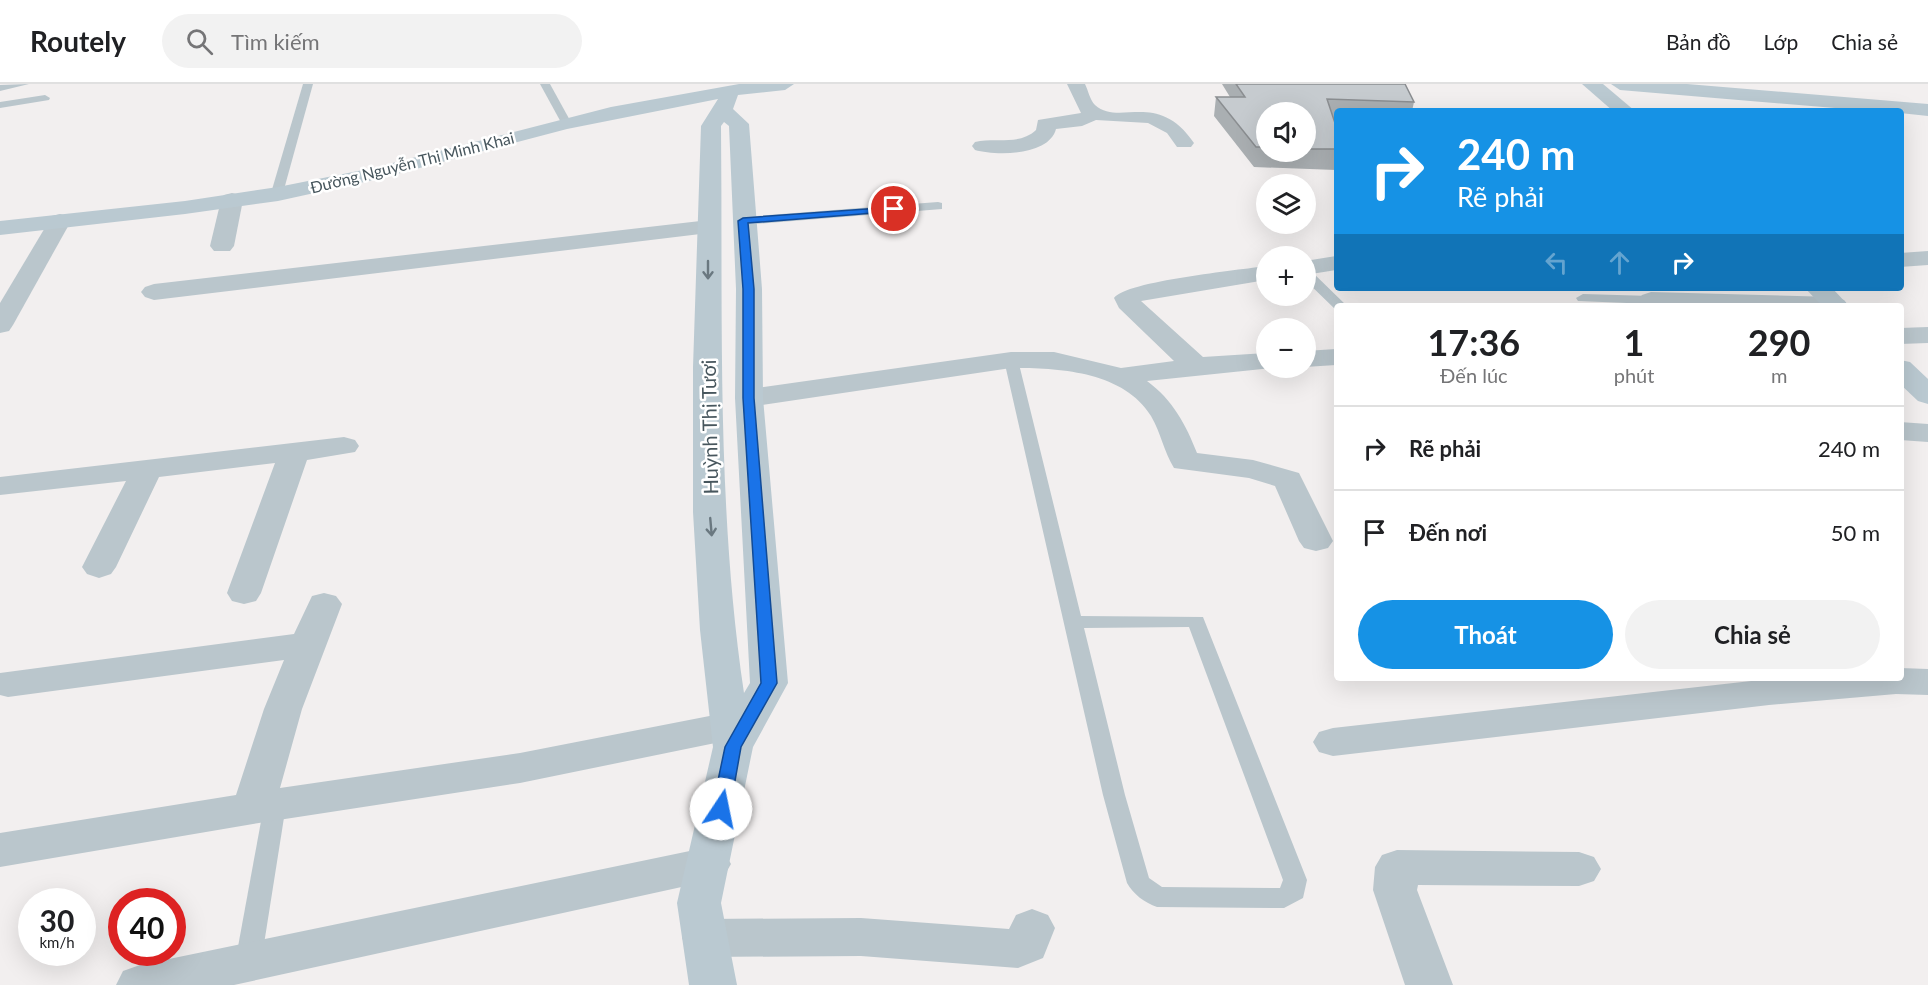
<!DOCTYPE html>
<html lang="vi">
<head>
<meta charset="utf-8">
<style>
	:root { --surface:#fff; --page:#f2f2f2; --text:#202124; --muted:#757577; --line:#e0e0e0; --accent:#1692e5 }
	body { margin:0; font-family:Lato,sans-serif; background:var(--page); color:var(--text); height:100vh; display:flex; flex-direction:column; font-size:22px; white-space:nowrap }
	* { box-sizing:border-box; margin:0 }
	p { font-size:20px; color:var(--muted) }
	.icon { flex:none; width:33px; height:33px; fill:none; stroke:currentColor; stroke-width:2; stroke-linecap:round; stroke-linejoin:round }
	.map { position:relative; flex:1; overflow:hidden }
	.details { position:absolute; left:1334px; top:219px; width:570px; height:378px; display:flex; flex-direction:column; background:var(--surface); border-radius:6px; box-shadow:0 6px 24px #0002 }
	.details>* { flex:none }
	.banner { position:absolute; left:1334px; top:24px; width:570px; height:183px; border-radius:6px; box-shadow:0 6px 24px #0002; background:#1692e5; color:#fff; overflow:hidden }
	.fabs { position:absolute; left:1256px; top:18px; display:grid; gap:12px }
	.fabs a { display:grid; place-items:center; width:60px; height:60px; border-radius:50%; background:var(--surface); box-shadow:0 6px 24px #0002; font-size:30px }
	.speed { position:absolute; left:18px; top:804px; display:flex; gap:12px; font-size:30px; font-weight:700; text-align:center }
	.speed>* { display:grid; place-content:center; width:78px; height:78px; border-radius:50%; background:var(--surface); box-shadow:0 6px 24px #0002; line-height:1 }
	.speed small { font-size:15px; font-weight:400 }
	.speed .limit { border:9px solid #d22; background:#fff; color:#111 }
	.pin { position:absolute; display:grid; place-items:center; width:51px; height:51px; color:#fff; margin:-26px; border:3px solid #fff; border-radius:50%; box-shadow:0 2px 6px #0007 }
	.me { position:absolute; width:66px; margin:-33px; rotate:11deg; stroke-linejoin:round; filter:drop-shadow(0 0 4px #0008) }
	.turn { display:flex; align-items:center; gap:21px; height:126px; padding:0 24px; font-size:27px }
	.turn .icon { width:78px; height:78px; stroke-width:2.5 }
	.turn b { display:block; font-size:42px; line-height:51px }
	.lanes { display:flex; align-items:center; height:57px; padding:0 24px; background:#0003; justify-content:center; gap:30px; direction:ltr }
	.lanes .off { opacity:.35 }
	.eta { display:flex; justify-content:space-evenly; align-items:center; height:102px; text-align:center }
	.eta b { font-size:36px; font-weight:700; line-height:42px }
	.button { display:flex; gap:12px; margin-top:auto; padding:12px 24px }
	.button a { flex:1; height:69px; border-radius:36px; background:var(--accent); color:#fff; font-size:24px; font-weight:700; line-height:69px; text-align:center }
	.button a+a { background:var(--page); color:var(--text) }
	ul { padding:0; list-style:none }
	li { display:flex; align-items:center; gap:18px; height:84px; padding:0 24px; border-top:2px solid var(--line) }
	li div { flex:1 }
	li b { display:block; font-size:22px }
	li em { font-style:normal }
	header { display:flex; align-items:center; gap:36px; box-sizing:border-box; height:84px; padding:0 30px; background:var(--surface); border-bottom:2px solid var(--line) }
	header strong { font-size:28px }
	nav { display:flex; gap:33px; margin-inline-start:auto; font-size:21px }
	.search { width:420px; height:54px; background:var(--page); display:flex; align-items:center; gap:15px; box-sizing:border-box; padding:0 21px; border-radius:33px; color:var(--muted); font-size:22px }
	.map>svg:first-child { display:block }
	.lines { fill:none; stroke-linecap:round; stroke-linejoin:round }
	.lane { fill:#bac6cc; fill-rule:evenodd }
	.street { fill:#bac6cc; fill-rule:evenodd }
	.secondary { fill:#bac9d1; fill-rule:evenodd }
	.wall { fill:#aaafb2; fill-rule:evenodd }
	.building { fill:#c6cbcf; stroke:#8b8e91; stroke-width:1.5 }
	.oneway { stroke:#6a7880 }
	.route { fill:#1a73e8; stroke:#114b97; stroke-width:1.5 }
	.labels { text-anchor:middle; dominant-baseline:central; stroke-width:5; stroke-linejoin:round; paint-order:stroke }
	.far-street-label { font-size:16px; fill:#47565d; stroke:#fff }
	.street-label { font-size:20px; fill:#47565d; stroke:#fff }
</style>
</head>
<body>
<header>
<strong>Routely</strong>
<div class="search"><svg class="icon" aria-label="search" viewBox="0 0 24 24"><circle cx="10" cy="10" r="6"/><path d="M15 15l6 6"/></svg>Tìm kiếm</div>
<nav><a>Bản đồ</a><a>Lớp</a><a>Chia sẻ</a></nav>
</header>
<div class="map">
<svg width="1928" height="901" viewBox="0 0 1928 901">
	<rect width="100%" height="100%" fill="#f2efef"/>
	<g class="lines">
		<!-- lane -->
		<g class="lane">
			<polygon points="29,0 0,7 0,1"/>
			<polygon points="303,0 313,0 283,109 273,112 271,109"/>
			<polygon points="540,0 550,0 572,40 571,42 563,42"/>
			<polygon points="45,11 50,14 49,16 0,24 0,18"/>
			<polygon points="938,118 942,119 942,125 743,141 737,137 743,133"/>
			<polygon points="1305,185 1310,186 1347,222 1336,222 1335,225 1305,196"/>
			<polygon points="1583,210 1651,212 1658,216 1651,220 1578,217 1576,214"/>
			<path d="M1011 272 1018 276 1081 532 1203 533 1307 796 1303 814 1284 824 1157 823C1145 819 1133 810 1127 799L1103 711 1004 276ZM1189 543 1283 796 1280 804 1162 803 1149 794 1125 711 1084 544Z"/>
			<polygon points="275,712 283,715 286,721 261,879 257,887 248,890 239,887 235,879 264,721 267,715"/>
		</g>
		<!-- street -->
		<g class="street">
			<path d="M1067 0H1085C1088 6 1090 16 1095 21 1120 43 1157 5 1194 59L1191 63H1177L1167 49 1148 39 1096 36 1082 42 1056 45C1049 72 996 72 975 66L972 62 975 58C995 53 1019 62 1036 46L1038 36 1081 29Z"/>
			<polygon points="232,109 240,111 243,116 234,162 230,167 214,167 210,162 221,116 224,111"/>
			<polygon points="60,130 68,132 71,137 13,241 9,247 0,249 0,219 49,137 52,132"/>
			<polygon points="709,136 717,138 721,143 717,148 154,216 145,213 141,208 145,203 154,200"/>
			<polygon points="1928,167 1928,181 1900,183 1900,169"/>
			<polygon points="1336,172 1336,186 1305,191 1305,177"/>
			<path d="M1266 182V196L1141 217 1203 273 1266 269V284H1273L1147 297C1173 316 1186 341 1197 369L1253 376 1299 389 1333 457 1328 464 1316 467 1304 464 1299 457 1275 402 1249 394 1174 384C1164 368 1161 349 1151 332 1123 287 1059 284 1011 284L749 323 739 320 735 314 739 308 749 305 1011 268H1054L1121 284 1174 277 1119 224 1114 214C1126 197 1240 186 1266 182Z"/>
			<polygon points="1651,208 1835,213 1844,216 1848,221 1642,221 1638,216 1642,211"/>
			<polygon points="1928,243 1928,259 1900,260 1900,244"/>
			<polygon points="1336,265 1336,281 1305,283 1305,267"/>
			<polygon points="1900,338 1928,340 1928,358 1900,356"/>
			<polygon points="344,353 355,356 359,362 355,368 307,376 261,509 256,517 244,520 232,517 227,509 275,379 159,393 116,483 111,490 99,494 87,490 82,483 126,397 0,411 0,393"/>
			<polygon points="324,509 336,512 342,520 302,625 280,704 520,669 730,628 744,632 750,642 744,652 730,656 520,699 253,740 0,783 0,749 236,711 264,625 284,576 8,613 0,611 0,589 294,550 312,512"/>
			<polygon points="1900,584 1928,585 1928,611 1896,610 1769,621 1333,672 1319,668 1313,658 1319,648 1333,644 1769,595 1900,594"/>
			<polygon points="709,763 724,768 731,780 724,792 709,797 234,901 116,901 123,887 140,881"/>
			<polygon points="1397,766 1579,768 1594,773 1601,785 1594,797 1579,802 1418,801 1417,806 1453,901 1405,901 1373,806 1375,783 1382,771"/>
			<polygon points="1032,825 1048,831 1055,844 1043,874 1018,884 861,872 705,873 689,868 682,854 689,840 705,835 861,834 1009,845 1016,831"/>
		</g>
		<!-- secondary -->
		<g class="secondary">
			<path d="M739 0H794L785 6 738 11 733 25 749 40 762 205 763 314 788 599 753 663 721 819 737 901H689L677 819 713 663 700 546 693 428V283L701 42 718 15 567 45 378 95 278 117 185 130 0 151V137L185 117 278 103 373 84 611 23ZM724 38 729 42 736 205 735 314 750 599 744 609C716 421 723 232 721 42Z"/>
			<polygon points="1582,0 1603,0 1635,27 1613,27"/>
			<polygon points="1611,0 1687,0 1928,20 1928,32 1900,29 1900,27 1871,27 1620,6"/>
			<polygon points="1805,204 1832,204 1849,222 1822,222"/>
			<polygon points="1900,276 1910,278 1928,295 1928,320 1918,317 1900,300"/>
		</g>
	</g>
	<!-- wall -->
	<path class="wall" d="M1222 0H1405L1414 18 1412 27H1336V34H1334L1336 42V86L1254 83 1214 32 1216 13H1230ZM1266 28H1305V68H1266Z"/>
	<!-- building -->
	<polygon class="building" points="1236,0 1405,0 1414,18 1327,15 1336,42 1336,65 1305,65 1305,28 1266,28 1266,63 1256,63 1216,13 1245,13"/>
	<!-- one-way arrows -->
	<defs><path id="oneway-shaft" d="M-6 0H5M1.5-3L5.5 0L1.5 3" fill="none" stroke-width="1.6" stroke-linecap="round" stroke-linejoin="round" transform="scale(1.5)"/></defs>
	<g class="oneway">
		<use href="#oneway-shaft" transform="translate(708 186) rotate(90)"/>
		<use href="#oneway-shaft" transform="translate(711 443) rotate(85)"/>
	</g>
	<!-- route -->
	<polygon class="route" points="894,123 898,123 898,127 748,139 754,205 754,314 777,599 741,663 730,725 727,730 715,730 712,725 725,663 761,599 743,314 743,205 738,137 743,134"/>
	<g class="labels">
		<!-- far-street labels -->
		<g class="far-street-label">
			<text transform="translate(412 78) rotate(-14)">Đường Nguyễn Thị Minh Khai</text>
		</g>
		<!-- street labels -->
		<g class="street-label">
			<text transform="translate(709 343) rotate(-91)">Huỳnh Thị Tươi</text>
		</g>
	</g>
</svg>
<div class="fabs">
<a><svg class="icon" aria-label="sound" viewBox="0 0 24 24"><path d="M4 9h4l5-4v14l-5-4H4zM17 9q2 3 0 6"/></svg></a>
<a><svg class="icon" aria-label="layers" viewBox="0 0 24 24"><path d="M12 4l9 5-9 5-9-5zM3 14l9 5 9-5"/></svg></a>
<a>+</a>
<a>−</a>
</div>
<div class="speed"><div>30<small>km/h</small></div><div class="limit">40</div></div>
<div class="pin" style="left:894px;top:125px;background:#d93025"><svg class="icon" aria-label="arrive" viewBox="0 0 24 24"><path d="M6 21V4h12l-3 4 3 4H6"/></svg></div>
<svg class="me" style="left:721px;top:725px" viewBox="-20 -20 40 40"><circle r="19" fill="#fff"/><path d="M0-13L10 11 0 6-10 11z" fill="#1a73e8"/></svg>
<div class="banner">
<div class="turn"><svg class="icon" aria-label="right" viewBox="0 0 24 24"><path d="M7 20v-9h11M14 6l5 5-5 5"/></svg><div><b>240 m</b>Rẽ phải</div></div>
<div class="lanes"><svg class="icon off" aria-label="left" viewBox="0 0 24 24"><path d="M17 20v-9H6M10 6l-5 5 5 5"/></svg><svg class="icon off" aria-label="ahead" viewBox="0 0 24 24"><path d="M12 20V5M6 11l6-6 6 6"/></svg><svg class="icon" aria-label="right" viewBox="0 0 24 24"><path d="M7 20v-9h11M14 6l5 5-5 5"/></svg></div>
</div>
<section class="details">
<div class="eta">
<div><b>17:36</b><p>Đến lúc</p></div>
<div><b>1</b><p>phút</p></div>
<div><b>290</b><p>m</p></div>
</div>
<ul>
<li><svg class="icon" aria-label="right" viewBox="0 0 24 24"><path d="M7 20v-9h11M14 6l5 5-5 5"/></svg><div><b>Rẽ phải</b></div><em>240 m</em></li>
<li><svg class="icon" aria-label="arrive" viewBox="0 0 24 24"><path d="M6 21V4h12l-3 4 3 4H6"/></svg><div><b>Đến nơi</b></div><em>50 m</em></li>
</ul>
<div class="button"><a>Thoát</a><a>Chia sẻ</a></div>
</section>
</div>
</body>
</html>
